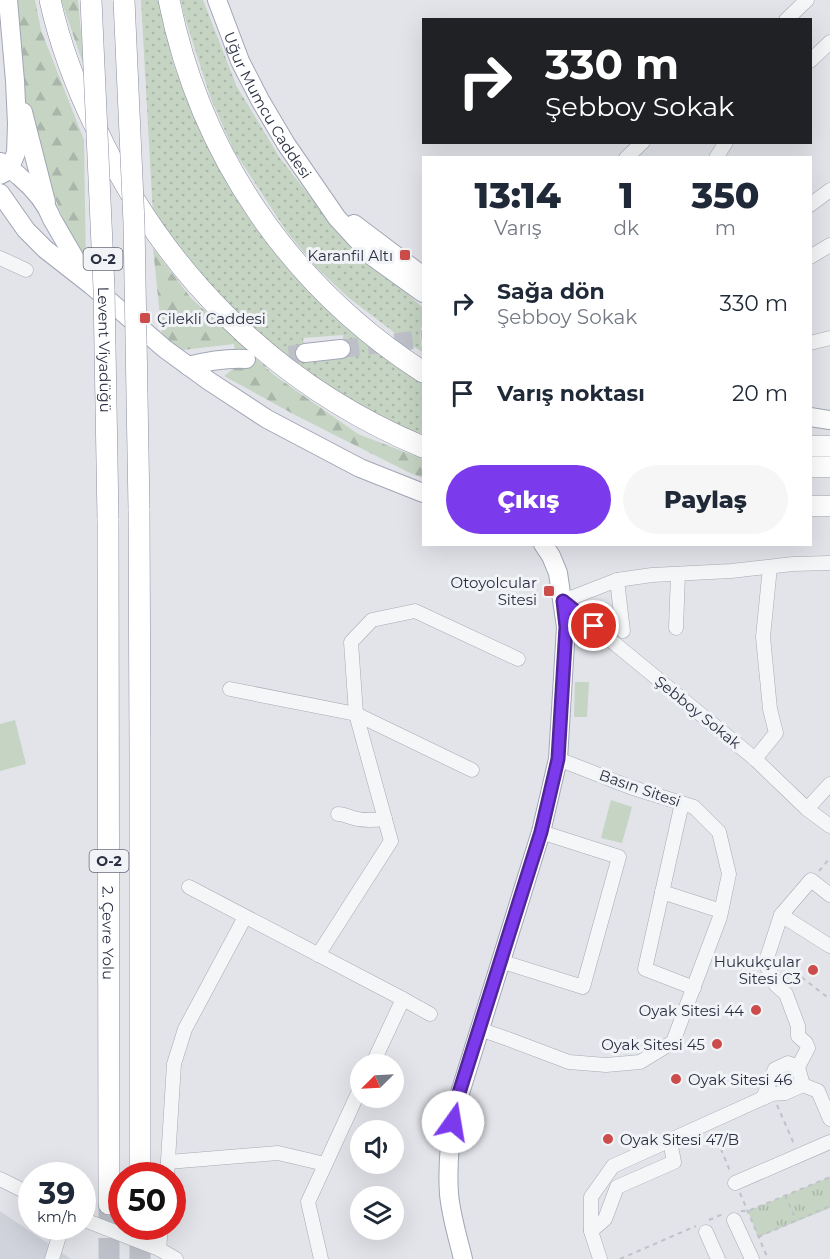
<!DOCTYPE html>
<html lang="tr">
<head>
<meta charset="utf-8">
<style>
	:root { --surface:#fff; --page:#f6f6f7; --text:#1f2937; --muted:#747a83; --accent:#7c3aed }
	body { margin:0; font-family:Montserrat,sans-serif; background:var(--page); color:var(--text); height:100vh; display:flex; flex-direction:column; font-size:22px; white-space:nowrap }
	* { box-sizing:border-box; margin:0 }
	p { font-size:20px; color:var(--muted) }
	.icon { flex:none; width:33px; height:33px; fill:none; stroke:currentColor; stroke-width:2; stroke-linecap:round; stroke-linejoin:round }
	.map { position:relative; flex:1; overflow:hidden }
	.drawer { position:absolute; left:422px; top:156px; width:390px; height:390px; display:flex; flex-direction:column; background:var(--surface); border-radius:0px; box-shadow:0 6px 24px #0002 }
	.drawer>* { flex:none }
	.banner { position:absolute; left:422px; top:18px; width:390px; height:126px; border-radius:0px; box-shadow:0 6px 24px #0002; background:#202124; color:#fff; overflow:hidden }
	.needle { width:39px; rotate:246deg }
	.fabs { position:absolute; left:350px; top:1054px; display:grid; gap:12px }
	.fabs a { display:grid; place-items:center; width:54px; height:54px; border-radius:50%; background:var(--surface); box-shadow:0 6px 24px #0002; font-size:30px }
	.speed { position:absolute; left:18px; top:1162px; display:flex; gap:12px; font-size:30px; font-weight:700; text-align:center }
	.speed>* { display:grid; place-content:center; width:78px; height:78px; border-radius:50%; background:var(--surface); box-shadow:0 6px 24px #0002; line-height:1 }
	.speed small { font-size:15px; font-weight:400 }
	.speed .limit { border:9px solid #d22; background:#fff; color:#111 }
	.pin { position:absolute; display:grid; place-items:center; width:51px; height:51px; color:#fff; margin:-26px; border:3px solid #fff; border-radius:50%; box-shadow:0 2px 6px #0007 }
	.me { position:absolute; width:66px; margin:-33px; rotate:13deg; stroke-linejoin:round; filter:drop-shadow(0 0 4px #0008) }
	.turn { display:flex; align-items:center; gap:21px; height:126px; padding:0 24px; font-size:27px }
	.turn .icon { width:78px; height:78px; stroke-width:2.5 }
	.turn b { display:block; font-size:42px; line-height:51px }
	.eta { display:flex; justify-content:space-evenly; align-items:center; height:102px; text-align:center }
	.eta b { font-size:36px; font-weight:800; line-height:42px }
	.action { display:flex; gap:12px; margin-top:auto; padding:12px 24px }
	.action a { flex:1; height:69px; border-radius:36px; background:var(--accent); color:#fff; font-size:24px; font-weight:800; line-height:69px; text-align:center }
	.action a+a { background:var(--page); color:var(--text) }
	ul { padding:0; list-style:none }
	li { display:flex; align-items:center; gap:18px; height:90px; padding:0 24px }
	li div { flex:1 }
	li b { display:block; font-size:22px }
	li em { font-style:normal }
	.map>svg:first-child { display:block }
	.built { fill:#d0d3dc }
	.grass { fill:url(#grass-dots); fill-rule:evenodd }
	.forest { fill:url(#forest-firs) }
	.park { fill:url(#park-tufts) }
	.pitch { fill:#c5d4c3 }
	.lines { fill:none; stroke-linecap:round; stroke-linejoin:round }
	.major-tunnel { stroke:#bdc0c8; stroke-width:18; stroke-dasharray:18 9; stroke-linecap:butt }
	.highway-tunnel { stroke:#bdc0c8; stroke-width:21; stroke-dasharray:21 10; stroke-linecap:butt }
	.minor-casing { stroke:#a7aab4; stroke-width:15 }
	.major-casing { stroke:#a2a6b6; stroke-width:20 }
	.highway-casing { stroke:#8a8fa1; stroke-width:22 }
	.path { stroke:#c0c2c9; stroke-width:2; stroke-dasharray:4.5 4.5; stroke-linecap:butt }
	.minor { stroke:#f5f6f8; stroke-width:14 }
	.major { stroke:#fff; stroke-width:18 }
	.highway { stroke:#fff; stroke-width:21 }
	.highway-bridge-casing { stroke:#8a8fa1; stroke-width:22; stroke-linecap:butt }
	.highway-bridge { stroke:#fff; stroke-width:21 }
	.route-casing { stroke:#51269a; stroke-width:15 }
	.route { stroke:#7c3aed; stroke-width:10 }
	.poi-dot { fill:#cc4c4b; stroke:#f2f3f7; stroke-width:2 }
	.labels { text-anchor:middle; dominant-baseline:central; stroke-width:6; stroke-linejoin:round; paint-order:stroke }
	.shield { fill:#f2f3f7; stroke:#666a78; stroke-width:1.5 }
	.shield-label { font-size:14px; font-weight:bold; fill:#2a2f42 }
	.street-label { font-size:15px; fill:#2a2f42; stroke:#f2f3f7 }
	.poi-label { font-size:15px; fill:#2a2f42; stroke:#f2f3f7; text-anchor:end }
</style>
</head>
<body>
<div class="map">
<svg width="830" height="1259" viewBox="0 0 830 1259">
	<defs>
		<pattern id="grass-dots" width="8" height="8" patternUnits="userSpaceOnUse" patternTransform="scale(1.5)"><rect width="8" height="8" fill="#c5d4c3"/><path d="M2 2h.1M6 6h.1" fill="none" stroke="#a9b6a9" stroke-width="1.8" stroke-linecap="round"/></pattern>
		<pattern id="forest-firs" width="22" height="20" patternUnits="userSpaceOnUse" patternTransform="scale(1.5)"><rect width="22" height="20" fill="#c5d4c3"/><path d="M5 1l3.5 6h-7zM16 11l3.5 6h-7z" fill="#a9b6a9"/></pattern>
		<pattern id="park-tufts" width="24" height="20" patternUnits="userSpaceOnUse" patternTransform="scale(1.5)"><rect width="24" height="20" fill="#c5d4c3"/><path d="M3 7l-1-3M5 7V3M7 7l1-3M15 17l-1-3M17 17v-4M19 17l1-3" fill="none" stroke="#a9b6a9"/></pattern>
	</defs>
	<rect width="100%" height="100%" fill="#e2e4ea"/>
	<!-- built -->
	<polygon class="built" points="0,1211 71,1259 0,1259"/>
	<!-- grass -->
	<g class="grass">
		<path d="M141 0H159L173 63 195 120 225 176 423 379V434L405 429 360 406 314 377 270 345 229 307 153 215ZM343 335 344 358 307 363 303 338Z"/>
		<polygon points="181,0 203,0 237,87 280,158 333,226 423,308 423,325 420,330 421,346 423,346 423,352 412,346 349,298 316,267 287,232 234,151 211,99 184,15"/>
	</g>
	<!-- forest -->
	<g class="forest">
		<polygon points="10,0 35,0 41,30 84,140 86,267 66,226 47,178 25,107"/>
		<polygon points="61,0 78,0 84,66"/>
		<polygon points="153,248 191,298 274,375 358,434 423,459 423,478 408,472 295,415 224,376 237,366 234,344 183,350 162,336"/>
	</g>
	<!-- park -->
	<polygon class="park" points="830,1177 830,1208 758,1237 748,1211"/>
	<!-- pitch -->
	<g class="pitch">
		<polygon points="575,682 589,682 587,717 574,717"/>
		<polygon points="15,720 26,764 0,771 0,724"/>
		<polygon points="611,800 632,807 622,843 601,838"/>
	</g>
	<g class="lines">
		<!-- major-tunnel -->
		<g class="major-tunnel">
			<polyline points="341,349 423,339"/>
			<polyline points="262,358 305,353"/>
		</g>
		<!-- highway-tunnel -->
		<g class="highway-tunnel">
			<polyline points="109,1259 109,1204"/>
			<polyline points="140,1259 140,1227"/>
		</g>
		<defs>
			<g id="minor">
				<polyline points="786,20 807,0"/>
				<polyline points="810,61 830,42"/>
				<polyline points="626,158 643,142"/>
				<polyline points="716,158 726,142"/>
				<polyline points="810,205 830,190"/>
				<polyline points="810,257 830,245"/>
				<polyline points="0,258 26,270"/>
				<polyline points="810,343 830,338"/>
				<polyline points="830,563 793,564 731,571 652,575 617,580 563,601 755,759 807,809 830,826"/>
				<polyline points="617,580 623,631"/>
				<polyline points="676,628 678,574"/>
				<polyline points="230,689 356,714 472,770"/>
				<polyline points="755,759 776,733 770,709 763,637 770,567"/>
				<polyline points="682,803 645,969 694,988"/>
				<polyline points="807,809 830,784"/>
				<path d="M338 814C345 814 351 818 358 819 367 821 376 820 385 819"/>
				<polyline points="189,887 403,999 372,1065"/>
				<polyline points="662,892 721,911"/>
				<polyline points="781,915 830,946"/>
				<polyline points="318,955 391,841 356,714 351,642 372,620 415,611 518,659"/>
				<polyline points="500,961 583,987 619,857 541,832"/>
				<polyline points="403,999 430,1014"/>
				<polyline points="479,1029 508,1039 569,1062 606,1065 640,1062 673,1042 720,917 729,874 719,832 694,807 630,787 558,759"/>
				<polyline points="803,1085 818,1091 830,1119"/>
				<polyline points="763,1098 775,1069 788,1063 798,1067"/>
				<polyline points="168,1162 278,1153 325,1164"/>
				<polyline points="167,1176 174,1064 185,1029 245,917"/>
				<polyline points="0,1179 32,1195"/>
				<polyline points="735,1183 830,1142"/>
				<polyline points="82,1219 159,1249 176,1259"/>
				<polyline points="734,1220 752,1259"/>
				<polyline points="591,1231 605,1219 617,1187 674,1162 670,1141"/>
				<polyline points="706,1232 718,1259"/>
				<polyline points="159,1249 161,1227"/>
				<polyline points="52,1259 62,1227"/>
				<polyline points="321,1259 308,1202 360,1089"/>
				<polyline points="600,1259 591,1231 591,1197 613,1166 772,1094 785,1093 803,1085 798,1067 808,1048 806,1043 798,1036 798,1026 786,994 776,985 770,972 765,964 781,915 811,880 830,895"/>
			</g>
			<g id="major">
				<path id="s1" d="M217 0 240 61 260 100 286 144 337 218 373 257 423 293"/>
				<polyline points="23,112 46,202"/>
				<path d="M1 162C7 168 14 171 20 177 33 188 46 203 52 219L85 276"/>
				<polyline points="0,175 9,170 16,153 17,124 15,81 8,0"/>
				<polyline points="0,193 26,230 45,249 91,285 165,349 209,381 267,419 360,468 423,493"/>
				<polyline points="354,224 423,276"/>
				<polyline points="305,353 341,349"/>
				<path d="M188 366C208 361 226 358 246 359"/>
				<polyline points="810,417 830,420"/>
				<path d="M463 1259C458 1238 451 1216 449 1194 447 1165 450 1137 455 1109L541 832 558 759 566 627 558 573 551 556 543 544"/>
			</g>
			<g id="highway">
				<path d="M50 0C60 45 76 87 96 128 163 273 275 385 423 447"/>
				<path d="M169 0C200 155 290 286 423 372"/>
				<polyline points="810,446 830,446"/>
				<polyline points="810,467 830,467"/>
				<polyline points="810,506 830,506"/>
				<polyline points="139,509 140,751 140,1176"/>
				<path id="s2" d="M108 519 109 1204"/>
			</g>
		</defs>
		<!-- minor casing -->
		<use href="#minor" class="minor-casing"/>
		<!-- major casing -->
		<use href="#major" class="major-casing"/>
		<!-- highway casing -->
		<use href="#highway" class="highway-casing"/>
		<!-- path -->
		<g class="path">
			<polyline points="819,871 830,858"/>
			<polyline points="780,961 830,999"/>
			<polyline points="795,974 793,976 801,981 796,986"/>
			<polyline points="777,1105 794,1144"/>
			<polyline points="714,1132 730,1171"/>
			<polyline points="740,1193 768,1259"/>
			<polyline points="785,1195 796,1220"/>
			<polyline points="741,1211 748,1211 830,1177"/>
			<polyline points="709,1220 723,1214"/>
			<polyline points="758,1237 830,1206"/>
			<polyline points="620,1259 696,1226"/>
		</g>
		<!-- minor -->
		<use href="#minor" class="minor"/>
		<!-- major -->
		<use href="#major" class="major"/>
		<!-- highway -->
		<use href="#highway" class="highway"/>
		<defs>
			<g id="highway-bridge">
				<path id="s3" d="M91 0 104 289 108 519"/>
				<polyline points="124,0 134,223 139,509"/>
			</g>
		</defs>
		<!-- highway-bridge casing -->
		<use href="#highway-bridge" class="highway-bridge-casing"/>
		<!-- highway-bridge -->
		<use href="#highway-bridge" class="highway-bridge"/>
	</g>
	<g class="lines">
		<defs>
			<polyline id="route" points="453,1122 459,1093 541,832 558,759 566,627 563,601 594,626"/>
		</defs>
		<!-- route casing -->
		<use href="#route" class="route-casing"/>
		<!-- route -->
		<use href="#route" class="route"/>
	</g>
	<!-- markers -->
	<g class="poi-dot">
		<rect x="399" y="249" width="12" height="12" rx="3"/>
		<rect x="139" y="312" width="12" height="12" rx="3"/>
		<rect x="543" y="585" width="12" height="12" rx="3"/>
		<circle cx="813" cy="970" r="6"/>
		<circle cx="756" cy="1010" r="6"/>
		<circle cx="717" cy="1044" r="6"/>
		<circle cx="676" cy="1079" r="6"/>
		<circle cx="608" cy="1139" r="6"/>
	</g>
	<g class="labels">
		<!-- shield labels -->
		<g class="shield">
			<rect x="83.5" y="248" width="39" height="22" rx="4.5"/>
			<rect x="89.5" y="850" width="39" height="22" rx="4.5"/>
		</g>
		<g class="shield-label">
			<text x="103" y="259">O-2</text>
			<text x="109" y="861">O-2</text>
		</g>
		<!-- street labels -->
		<g class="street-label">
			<text stroke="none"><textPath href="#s1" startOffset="117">Uğur Mumcu Caddesi</textPath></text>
			<text stroke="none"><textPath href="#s3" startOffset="350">Levent Viyadüğü</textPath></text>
			<text transform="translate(698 712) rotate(39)">Şebboy Sokak</text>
			<text transform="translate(640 788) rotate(19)">Basın Sitesi</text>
			<text stroke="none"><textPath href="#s2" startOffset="414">2. Çevre Yolu</textPath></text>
		</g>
		<!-- poi labels -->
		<g class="poi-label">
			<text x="393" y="255">Karanfil Altı</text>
			<text x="157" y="318" text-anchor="start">Çilekli Caddesi</text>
			<text x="537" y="582">Otoyolcular<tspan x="537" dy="17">Sitesi</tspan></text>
			<text x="801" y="961">Hukukçular<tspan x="801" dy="17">Sitesi C3</tspan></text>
			<text x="744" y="1010">Oyak Sitesi 44</text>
			<text x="705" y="1044">Oyak Sitesi 45</text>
			<text x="688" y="1079" text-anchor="start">Oyak Sitesi 46</text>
			<text x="620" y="1139" text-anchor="start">Oyak Sitesi 47/B</text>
		</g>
	</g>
</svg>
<div class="fabs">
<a><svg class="needle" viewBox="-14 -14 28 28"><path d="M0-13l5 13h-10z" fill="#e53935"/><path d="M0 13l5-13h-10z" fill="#747a83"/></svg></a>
<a><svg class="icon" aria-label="sound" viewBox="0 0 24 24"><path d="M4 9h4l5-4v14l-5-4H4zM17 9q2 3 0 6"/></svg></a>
<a><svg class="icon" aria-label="layers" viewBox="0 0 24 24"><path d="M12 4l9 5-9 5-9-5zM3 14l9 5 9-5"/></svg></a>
</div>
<div class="speed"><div>39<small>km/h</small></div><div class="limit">50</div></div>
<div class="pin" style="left:594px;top:626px;background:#d93025"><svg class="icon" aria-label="arrive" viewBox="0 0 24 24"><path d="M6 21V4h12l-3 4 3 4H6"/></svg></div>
<svg class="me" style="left:453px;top:1122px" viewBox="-20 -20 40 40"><circle r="19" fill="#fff"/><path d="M0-13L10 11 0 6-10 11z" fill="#7c3aed"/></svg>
<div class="banner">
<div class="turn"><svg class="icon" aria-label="right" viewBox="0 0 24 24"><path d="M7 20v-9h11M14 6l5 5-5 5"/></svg><div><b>330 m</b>Şebboy Sokak</div></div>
</div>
<section class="drawer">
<div class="eta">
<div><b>13:14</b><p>Varış</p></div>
<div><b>1</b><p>dk</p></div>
<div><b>350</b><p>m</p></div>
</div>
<ul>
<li><svg class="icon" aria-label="right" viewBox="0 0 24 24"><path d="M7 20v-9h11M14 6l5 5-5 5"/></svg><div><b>Sağa dön</b><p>Şebboy Sokak</p></div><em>330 m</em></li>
<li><svg class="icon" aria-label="arrive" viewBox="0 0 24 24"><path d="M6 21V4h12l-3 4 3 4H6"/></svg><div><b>Varış noktası</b></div><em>20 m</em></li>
</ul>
<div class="action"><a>Çıkış</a><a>Paylaş</a></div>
</section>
</div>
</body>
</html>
